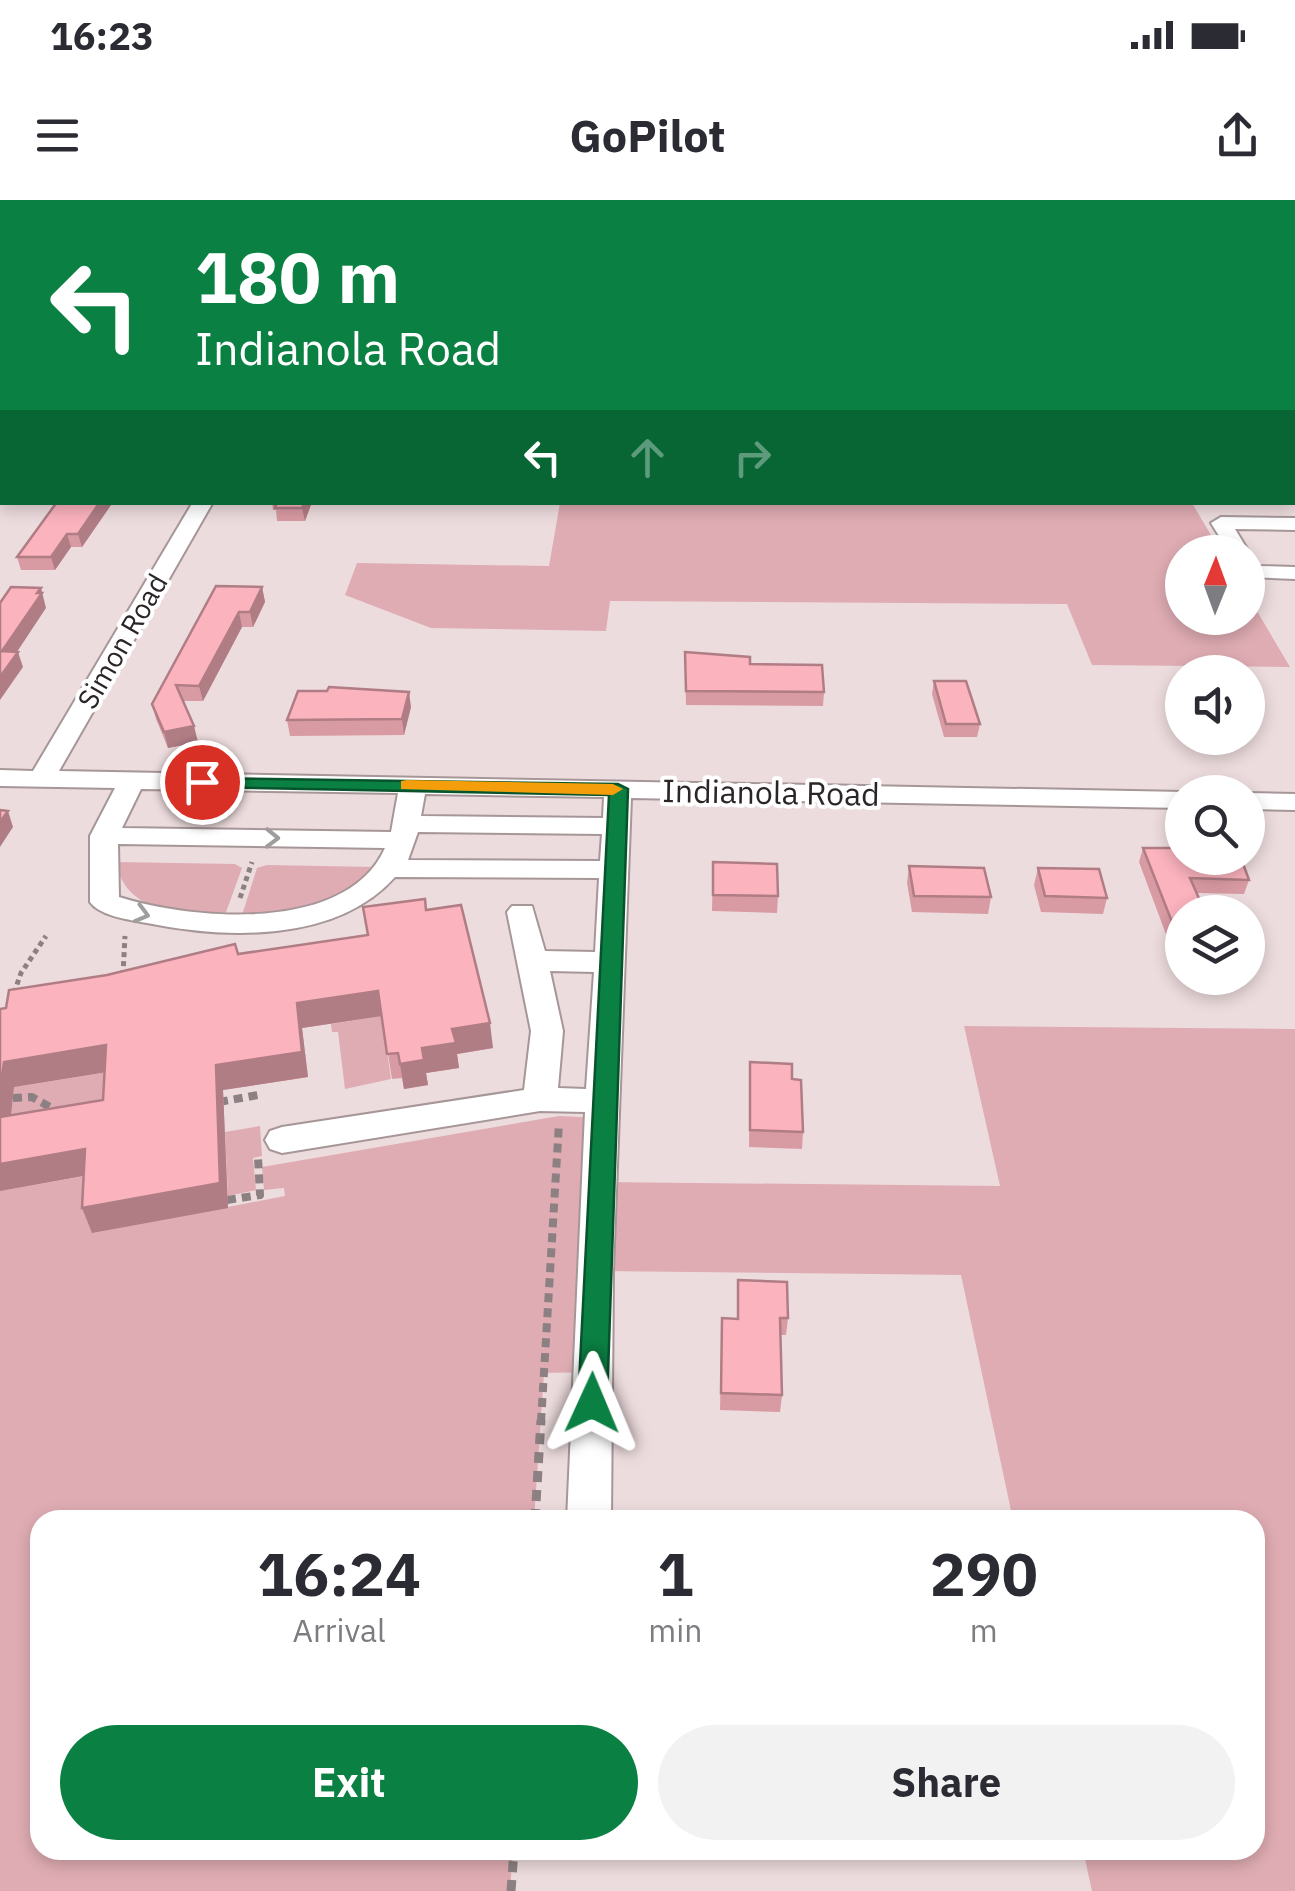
<!DOCTYPE html>
<html lang="en">
<head>
<meta charset="utf-8">
<style>
	:root { --surface:#fff; --page:#f2f2f3; --text:#2b2b33; --muted:#7c7c81; --accent:#0b8043 }
	body { margin:0; font-family:"IBM Plex Sans",sans-serif; background:var(--page); color:var(--text); height:100vh; display:flex; flex-direction:column; font-size:38px; white-space:nowrap }
	* { box-sizing:border-box; margin:0 }
	p { font-size:32px; color:var(--muted) }
	.icon { flex:none; width:55px; height:55px; fill:none; stroke:currentColor; stroke-width:2; stroke-linecap:round; stroke-linejoin:round }
	.map { position:relative; flex:1; overflow:hidden }
	.side { position:absolute; left:30px; top:1310px; width:1235px; height:350px; display:flex; flex-direction:column; background:var(--surface); border-radius:30px; box-shadow:0 5px 15px #0003 }
	.side>* { flex:none }
	.hud { position:absolute; left:0px; top:0px; width:1295px; height:305px; box-shadow:0 5px 15px #0003; background:#0b8043; color:#fff; overflow:hidden }
	.needle { width:65px; rotate:1deg }
	.fabs { position:absolute; left:1165px; top:335px; display:grid; gap:20px }
	.fabs a { display:grid; place-items:center; width:100px; height:100px; border-radius:50%; background:var(--surface); box-shadow:0 5px 15px #0003; font-size:50px }
	.pin { position:absolute; display:grid; place-items:center; width:85px; height:85px; color:#fff; margin:-42px; border:5px solid #fff; border-radius:50%; box-shadow:0 2px 10px #0007 }
	.me { position:absolute; width:110px; margin:-55px; rotate:1deg; stroke-linejoin:round; filter:drop-shadow(0 0 8px #0008) }
	.turn { display:flex; align-items:center; gap:35px; height:210px; padding:0 30px; font-size:45px }
	.turn .icon { width:130px; height:130px; stroke-width:2.5 }
	.turn b { display:block; font-size:70px; line-height:85px }
	.lanes { display:flex; align-items:center; height:95px; padding:0 30px; background:#0003; justify-content:center; gap:50px; direction:ltr }
	.lanes .off { opacity:.35 }
	.eta { display:flex; justify-content:space-evenly; align-items:center; height:170px; text-align:center }
	.eta b { font-size:60px; font-weight:700; line-height:70px }
	.button { display:flex; gap:20px; margin-top:auto; padding:20px 30px }
	.button a { flex:1; height:115px; border-radius:60px; background:var(--accent); color:#fff; font-size:40px; font-weight:700; line-height:115px; text-align:center }
	.button a+a { background:var(--page); color:var(--text) }
	.status { display:flex; justify-content:space-between; align-items:center; height:70px; padding:0 50px; background:var(--surface); direction:ltr }
	.status svg { height:28px; fill:currentColor }
	header { display:flex; justify-content:space-between; align-items:center; height:130px; padding:0 30px; background:var(--surface); font-size:45px; font-weight:700 }
	.map>svg:first-child { display:block }
	.green { fill:#dfacb3 }
	.lines { fill:none; stroke-linecap:round; stroke-linejoin:round }
	.minor-casing { stroke:#a69698; stroke-width:4 }
	.major-casing { stroke:#fff; stroke-width:4 }
	.path-far2 { stroke:#8c8082; stroke-width:5; stroke-dasharray:5 4; stroke-linecap:butt }
	.path-far1 { stroke:#8c8082; stroke-width:8; stroke-dasharray:9 6; stroke-linecap:butt }
	.path { stroke:#8c8082; stroke-width:9; stroke-dasharray:11 8; stroke-linecap:butt }
	.minor { fill:#fff; fill-rule:evenodd }
	.major { fill:#fddbe0; fill-rule:evenodd }
	.wall { fill:#d89aa3; fill-rule:evenodd }
	.shaded-wall { fill:#b07d85 }
	.building { fill:#fbb3be; stroke:#b07d85; stroke-width:2.5 }
	.oneway { stroke:#a09d9d }
	.route { fill:#0b8043; stroke:#07532c; stroke-width:2.5 }
	.slow { fill:#f59e0b }
	.labels { text-anchor:middle; dominant-baseline:central; stroke-width:8; stroke-linejoin:round; paint-order:stroke }
	.far-street-label { font-size:28px; fill:#2b2526; stroke:#fff }
	.street-label { font-size:32px; fill:#2b2526; stroke:#fff }
</style>
</head>
<body>
<div class="status"><b>16:23</b><svg viewBox="0 0 49 12"><path d="M0 12V9h3v3zM5 12V6h3v6zM10 12V3h3v9zM15 12V0h3v12zM26 1h20v11H26zM47 4h2v5h-2z"/></svg></div>
<header><svg class="icon" aria-label="menu" viewBox="0 0 24 24"><path d="M4 6h16M4 12h16M4 18h16"/></svg>GoPilot<svg class="icon" aria-label="share" viewBox="0 0 24 24"><path d="M12 15V3M7 8l5-5 5 5M5 13v7h14v-7"/></svg></header>
<div class="map">
<svg width="1295" height="1691" viewBox="0 0 1295 1691">
	<rect width="100%" height="100%" fill="#eddcde"/>
	<!-- green -->
	<g class="green">
		<polygon points="560,303 1192,303 1221,352 1182,352 1182,418 1248,418 1248,396 1290,467 1092,465 1067,404 610,401 606,431 431,428 345,395 357,363 549,366"/>
		<path d="M116 662 235 664 242 668 225 715C182 713 126 715 116 662Z"/>
		<path d="M267 665 376 667C339 703 293 713 242 715L257 668Z"/>
		<polygon points="382,816 391,879 345,889 338,832 332,832 331,824"/>
		<polygon points="964,826 1295,829 1295,1691 1092,1691 1083,1650 1255,1650 1255,1320 1013,1320 961,1075 597,1071 593,1172 544,1173 534,1320 40,1320 40,1650 513,1650 510,1691 0,1691 0,991 130,968 93,1033 285,996 284,988 264,990 262,967 559,916 602,918 600,982 1000,986"/>
		<polygon points="114,871 112,925 8,943 14,887"/>
		<polygon points="260,926 262,956 253,958 256,990 228,996 225,932"/>
	</g>
	<g class="lines">
		<defs>
			<g id="minor">
				<polygon points="1090,0 1113,0 1114,2 1091,2"/>
				<polygon points="1190,0 1206,0 1207,2 1191,2"/>
				<rect x="1292" y="30" width="3" height="8"/>
				<rect x="1292" y="90" width="3" height="11"/>
				<path d="M193 302H213L59 571 1184 592 1182 608 631 598 613 1071 611 1320H567L585 912 540 911 282 953 270 949 265 940 270 931 282 927 524 890 531 831 507 712 512 706H532L545 751 595 752 599 678 395 677C336 743 226 739 147 723 130 720 100 716 90 702V636L115 588 0 586V570L33 571ZM141 589 398 593 391 632 122 628ZM425 594 604 597 603 618 421 616ZM418 632 602 634 600 661 408 660ZM118 644 385 648C347 734 192 720 119 697ZM550 771 594 772 586 889 558 888 563 831Z"/>
				<polygon points="1295,318 1295,330 1235,329 1249,352 1248,355 1229,352 1211,323 1221,317"/>
				<polygon points="1248,359 1259,366 1295,367 1295,379 1248,377"/>
				<polygon points="1248,593 1295,594 1295,610 1248,609"/>
			</g>
			<g id="major">
				<polygon points="885,0 908,0 909,2 886,2"/>
				<polygon points="1292,127 1295,128 1295,141 1292,141"/>
			</g>
		</defs>
		<!-- minor casing -->
		<use href="#minor" class="minor-casing"/>
		<!-- major casing -->
		<use href="#major" class="major-casing"/>
		<!-- path-far2 -->
		<g class="path-far2">
			<polyline points="240,698 252,662"/>
			<polyline points="123,775 125,736"/>
			<polyline points="14,793 21,773 46,736"/>
		</g>
		<!-- path-far1 -->
		<g class="path-far1">
			<polyline points="13,898 32,897 57,911"/>
			<polyline points="219,902 258,895"/>
			<polyline points="227,1000 260,995 258,957"/>
			<polyline points="541,1222 559,923"/>
		</g>
		<!-- path -->
		<g class="path">
			<polyline points="535,1320 541,1220"/>
			<polyline points="511,1691 514,1650"/>
		</g>
		<!-- minor -->
		<use href="#minor" class="minor"/>
		<!-- major -->
		<use href="#major" class="major"/>
	</g>
	<!-- wall -->
	<g class="wall">
		<polygon points="0,0 416,0 414,2 2,2 2,108 0,108 0,75 2,75 2,72 0,72 0,7 2,7 2,3 0,3"/>
		<polygon points="1239,0 1295,0 1295,12 1292,12 1292,2 1241,2"/>
		<polygon points="113,302 82,347 71,347 55,370 21,370 17,357"/>
		<polygon points="272,302 312,302 305,321 277,321 276,310 273,310"/>
		<polygon points="262,387 265,402 253,427 242,427 203,501 183,501 198,542 168,548 156,519 152,504"/>
		<polygon points="750,464 824,492 823,506 686,505 685,465"/>
		<polygon points="934,481 980,524 977,537 944,537 932,494"/>
		<polygon points="327,491 411,507 404,535 290,536 287,520"/>
		<polygon points="1143,648 1249,680 1244,694 1197,693 1182,712 1182,737 1167,737 1139,662"/>
		<polygon points="713,662 778,696 777,713 712,711"/>
		<polygon points="909,666 991,697 988,714 912,712 907,683"/>
		<polygon points="1038,668 1107,698 1103,714 1041,712 1034,685"/>
		<path d="M426 710 493 848 457 854 459 868 426 873 428 885 404 889 402 878 392 879 382 816 302 828 308 877 223 890 228 1008 92 1033 83 976 0 991V809L107 775 368 735ZM104 872 103 900 11 915 14 887Z"/>
		<polygon points="750,862 792,879 803,932 802,949 749,947"/>
		<polygon points="738,1080 788,1118 786,1135 780,1135 782,1195 780,1212 720,1210 722,1118 737,1119"/>
	</g>
	<!-- shaded-wall -->
	<g class="shaded-wall">
		<polygon points="2,271 2,290 0,292 0,274"/>
		<polygon points="100,302 113,302 82,347 78,334"/>
		<polygon points="305,302 312,302 305,321 302,308"/>
		<polygon points="67,334 71,347 55,370 51,357"/>
		<polygon points="262,387 265,402 253,427 250,412"/>
		<polygon points="41,388 46,408 7,467 2,451"/>
		<polygon points="239,412 242,427 203,501 199,486"/>
		<polygon points="18,452 23,467 0,500 0,477"/>
		<polygon points="409,492 411,507 404,535 402,519"/>
		<polygon points="194,526 198,542 168,548 164,532"/>
		<polygon points="8,611 13,627 0,647 0,622"/>
		<polygon points="378,791 382,816 302,828 308,877 223,890 228,1008 92,1033 82,1008 216,865 297,803"/>
		<polygon points="490,823 493,848 457,854 459,868 426,873 428,885 404,889 400,864 452,829"/>
		<polygon points="106,845 114,871 14,887 8,943 0,925 0,892 4,862"/>
		<polygon points="85,949 94,974 0,991 0,964"/>
	</g>
	<!-- building -->
	<g class="building">
		<polygon points="2,0 404,0 400,2 2,2 2,98 0,98 2,62 0,62 0,7 2,7"/>
		<polygon points="57,302 100,302 78,334 67,334 51,357 17,357"/>
		<polygon points="277,302 305,302 302,308 275,308"/>
		<polygon points="216,386 262,387 250,412 239,412 199,486 176,485 194,526 164,532 152,504"/>
		<polygon points="11,387 41,388 37,393 42,393 2,451 18,452 0,477 0,403"/>
		<polygon points="685,452 750,457 750,464 822,465 824,492 686,491"/>
		<polygon points="934,481 966,481 980,524 946,524"/>
		<polygon points="329,487 409,492 402,519 287,520 298,491 327,491"/>
		<polygon points="0,610 8,611 0,622"/>
		<polygon points="1143,648 1182,648 1182,658 1241,658 1249,680 1190,678 1205,712 1182,712 1182,722 1172,722"/>
		<polygon points="713,662 777,664 778,696 713,695"/>
		<polygon points="909,666 984,668 991,697 914,696"/>
		<polygon points="1038,668 1099,669 1107,698 1045,696"/>
		<polygon points="425,699 426,710 461,705 490,823 452,829 456,843 422,848 424,860 400,864 398,853 387,854 378,791 297,803 302,852 216,865 220,983 82,1008 85,949 0,964 0,917 103,900 106,845 4,862 0,892 0,809 6,808 9,790 107,775 235,744 238,754 368,735 363,707"/>
		<polygon points="750,862 792,864 792,879 801,880 803,932 750,930"/>
		<polygon points="738,1080 787,1082 788,1118 780,1118 782,1195 721,1193 722,1118 738,1119"/>
	</g>
	<!-- one-way arrows -->
	<defs><path id="oneway-chevron" d="M-2-3.5L2.5 0L-2 3.5" fill="none" stroke-width="1.6" stroke-linecap="round" stroke-linejoin="round" transform="scale(2.5)"/></defs>
	<g class="oneway">
		<use href="#oneway-chevron" transform="translate(272 638) rotate(1)"/>
		<use href="#oneway-chevron" transform="translate(142 714) rotate(15)"/>
	</g>
	<!-- route -->
	<polygon class="route" points="195,578 618,584 628,589 607,1203 602,1212 592,1216 582,1212 578,1203 609,595 202,587 193,582"/>
	<!-- slow -->
	<polygon class="slow" points="407,580 613,584 623,589 613,595 401,589 401,581"/>
	<g class="labels">
		<!-- far-street labels -->
		<g class="far-street-label">
			<text transform="translate(122 441) rotate(-60)">Simon Road</text>
		</g>
		<!-- street labels -->
		<g class="street-label">
			<text transform="translate(771 592) rotate(1)">Indianola Road</text>
		</g>
	</g>
</svg>
<div class="fabs">
<a><svg class="needle" viewBox="-14 -14 28 28"><path d="M0-13l5 13h-10z" fill="#e53935"/><path d="M0 13l5-13h-10z" fill="#7c7c81"/></svg></a>
<a><svg class="icon" aria-label="sound" viewBox="0 0 24 24"><path d="M4 9h4l5-4v14l-5-4H4zM17 9q2 3 0 6"/></svg></a>
<a><svg class="icon" aria-label="search" viewBox="0 0 24 24"><circle cx="10" cy="10" r="6"/><path d="M15 15l6 6"/></svg></a>
<a><svg class="icon" aria-label="layers" viewBox="0 0 24 24"><path d="M12 4l9 5-9 5-9-5zM3 14l9 5 9-5"/></svg></a>
</div>
<div class="pin" style="left:202px;top:582px;background:#d93025"><svg class="icon" aria-label="arrive" viewBox="0 0 24 24"><path d="M6 21V4h12l-3 4 3 4H6"/></svg></div>
<svg class="me" style="left:592px;top:1203px" viewBox="-20 -20 40 40"><path d="M0-17L14 15 0 8-14 15z" fill="#0b8043" stroke="#fff" stroke-width="4"/></svg>
<div class="hud">
<div class="turn"><svg class="icon" aria-label="left" viewBox="0 0 24 24"><path d="M17 20v-9H6M10 6l-5 5 5 5"/></svg><div><b>180 m</b>Indianola Road</div></div>
<div class="lanes"><svg class="icon" aria-label="left" viewBox="0 0 24 24"><path d="M17 20v-9H6M10 6l-5 5 5 5"/></svg><svg class="icon off" aria-label="ahead" viewBox="0 0 24 24"><path d="M12 20V5M6 11l6-6 6 6"/></svg><svg class="icon off" aria-label="right" viewBox="0 0 24 24"><path d="M7 20v-9h11M14 6l5 5-5 5"/></svg></div>
</div>
<section class="side">
<div class="eta">
<div><b>16:24</b><p>Arrival</p></div>
<div><b>1</b><p>min</p></div>
<div><b>290</b><p>m</p></div>
</div>
<div class="button"><a>Exit</a><a>Share</a></div>
</section>
</div>
</body>
</html>
